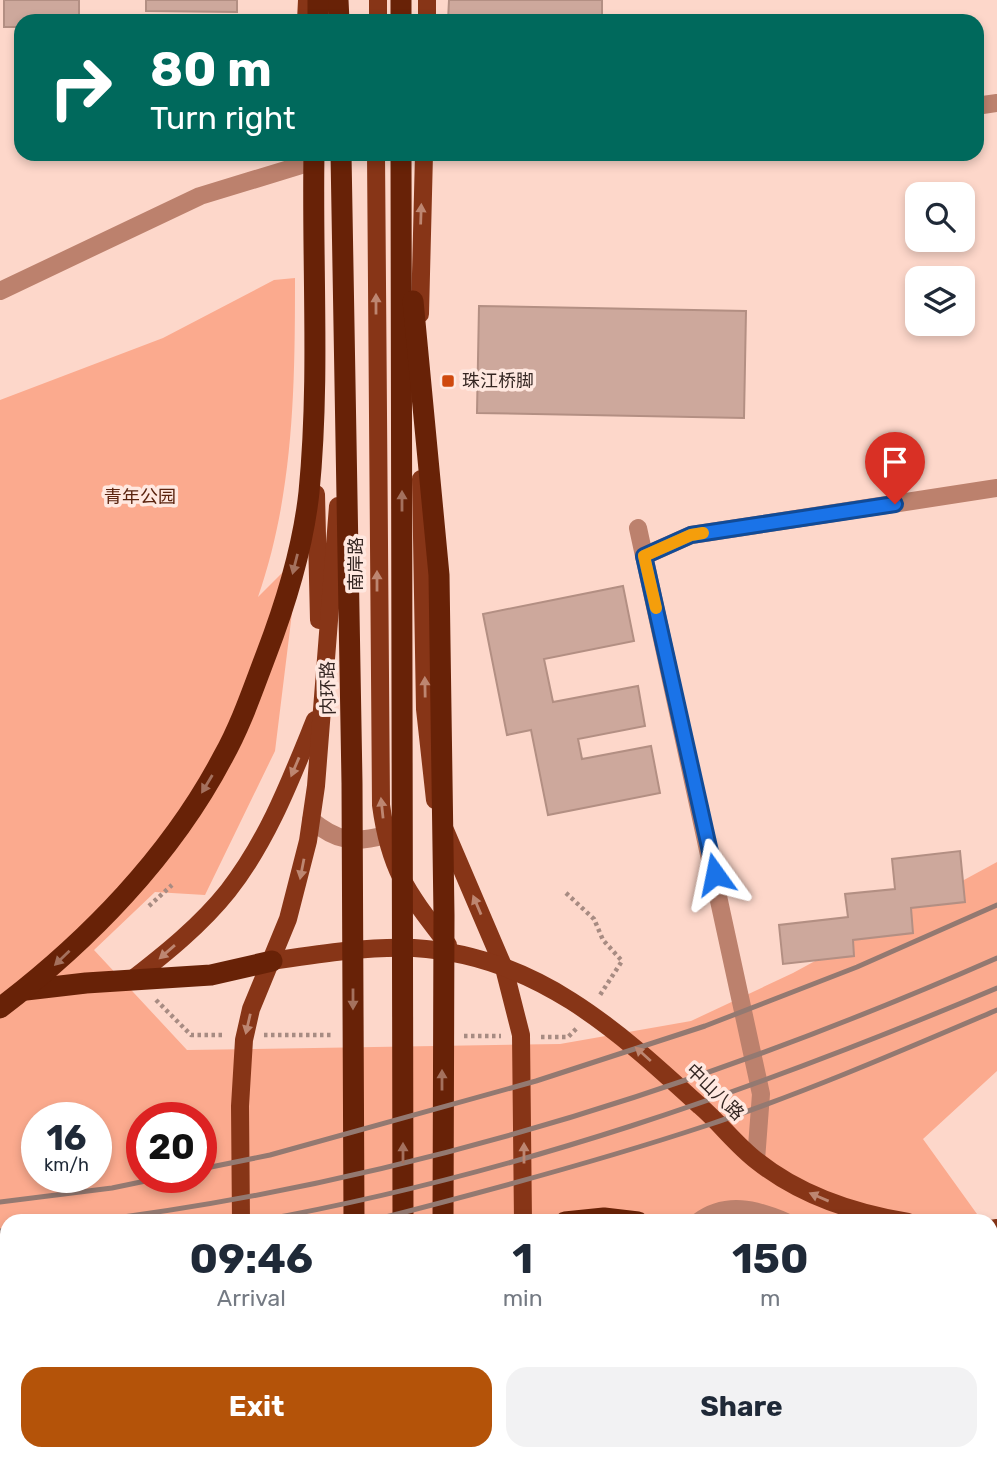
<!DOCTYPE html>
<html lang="en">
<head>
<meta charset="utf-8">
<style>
	:root { --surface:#fff; --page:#f2f2f3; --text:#1f2937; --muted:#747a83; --accent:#b45309 }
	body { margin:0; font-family:Rubik,"Noto Sans SC",sans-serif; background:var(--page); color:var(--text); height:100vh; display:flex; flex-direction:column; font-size:26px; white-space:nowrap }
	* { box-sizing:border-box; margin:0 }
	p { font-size:23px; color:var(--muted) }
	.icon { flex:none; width:38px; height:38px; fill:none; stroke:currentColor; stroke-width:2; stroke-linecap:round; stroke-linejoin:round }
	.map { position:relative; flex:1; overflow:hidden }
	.panel { position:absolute; left:0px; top:1214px; width:998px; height:247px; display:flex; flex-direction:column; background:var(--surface); border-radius:21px 21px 0 0; box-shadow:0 4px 10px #0003 }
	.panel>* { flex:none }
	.top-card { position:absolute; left:14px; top:14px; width:970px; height:147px; border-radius:21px; box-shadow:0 4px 10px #0003; background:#00695c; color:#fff; overflow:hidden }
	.fabs { position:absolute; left:905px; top:182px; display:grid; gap:14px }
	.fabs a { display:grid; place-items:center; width:70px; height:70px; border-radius:14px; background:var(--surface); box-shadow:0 4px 10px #0003; font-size:35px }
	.speed { position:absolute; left:21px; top:1102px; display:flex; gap:14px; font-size:35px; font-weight:700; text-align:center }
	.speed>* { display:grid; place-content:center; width:91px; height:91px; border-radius:50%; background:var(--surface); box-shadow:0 4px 10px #0003; line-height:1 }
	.speed small { font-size:18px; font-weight:400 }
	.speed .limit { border:10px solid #d22; background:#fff; color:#111 }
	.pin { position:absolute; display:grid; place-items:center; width:60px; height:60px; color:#fff; margin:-72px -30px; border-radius:50% 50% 50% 0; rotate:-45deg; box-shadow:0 0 7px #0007 }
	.pin .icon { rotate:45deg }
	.me { position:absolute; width:77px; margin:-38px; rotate:348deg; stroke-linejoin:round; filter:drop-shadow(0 0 5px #0008) }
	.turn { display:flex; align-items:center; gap:24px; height:147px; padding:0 21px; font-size:32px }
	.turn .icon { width:91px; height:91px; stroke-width:2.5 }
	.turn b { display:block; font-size:49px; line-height:60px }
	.eta { display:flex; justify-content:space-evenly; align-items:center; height:119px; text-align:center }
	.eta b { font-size:42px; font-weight:700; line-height:49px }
	.primary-button { display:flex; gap:14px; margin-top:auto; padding:14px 21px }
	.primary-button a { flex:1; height:80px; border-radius:21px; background:var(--accent); color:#fff; font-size:28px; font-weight:700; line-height:80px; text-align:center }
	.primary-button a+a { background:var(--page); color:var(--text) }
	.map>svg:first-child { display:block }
	.green { fill:#fbaa8e; fill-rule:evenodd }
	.building { fill:#cda89c; stroke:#b38f83; stroke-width:2 }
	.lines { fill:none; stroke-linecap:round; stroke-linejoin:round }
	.path { stroke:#a78b82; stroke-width:4.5; stroke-dasharray:3.5 3.5; stroke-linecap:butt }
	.minor { stroke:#bc816d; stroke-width:18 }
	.major { stroke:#873517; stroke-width:18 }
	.highway { stroke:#682207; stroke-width:21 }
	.rail { stroke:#937971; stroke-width:5 }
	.oneway { fill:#bd8671 }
	.oneway2 { fill:#a4715e }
	.route-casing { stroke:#114b97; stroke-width:18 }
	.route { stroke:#1a73e8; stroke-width:12 }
	.slow { stroke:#f59e0b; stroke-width:12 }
	.poi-dot { fill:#cf490d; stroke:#ffe8e0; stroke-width:2.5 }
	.labels { text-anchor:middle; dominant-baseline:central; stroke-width:7; stroke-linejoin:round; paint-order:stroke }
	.poi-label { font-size:18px; fill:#342622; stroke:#ffe8e0; text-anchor:start }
	.park-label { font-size:18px; fill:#5a230e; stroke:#ffe8e0 }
	.street-label { font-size:18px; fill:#342622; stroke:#ffe8e0 }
</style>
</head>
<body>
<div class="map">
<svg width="997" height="1461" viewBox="0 0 997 1461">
	<rect width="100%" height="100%" fill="#fdd7ca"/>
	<!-- green -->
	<g class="green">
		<path d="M295 278C295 386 294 493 258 597L299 556 275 751 205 895 155 892 94 950 187 1050 560 1044 691 1021 793 973 997 862V1071L923 1139 982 1221 7 1222V1454H896L885 1461H0V400L163 338 274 280ZM37 1118H96V1178H37ZM142 1118H201V1178H142Z"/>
		<polygon points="990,1233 997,1242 997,1395 991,1399"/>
	</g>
	<!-- building -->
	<g class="building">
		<polygon points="4,0 79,0 79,21 21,21 21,27 4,27"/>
		<polygon points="146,0 237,0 237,12 146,11"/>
		<polygon points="449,0 602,0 602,16 659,17 659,21 448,21"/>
		<polygon points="479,306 746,311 744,418 477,413"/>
		<polygon points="623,586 634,641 544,659 553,702 638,686 645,726 578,739 582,759 651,746 660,793 548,815 531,730 507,735 483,614"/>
		<polygon points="960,851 965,902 911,908 913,933 853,940 854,956 783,964 779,925 848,917 845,894 895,889 892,859"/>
	</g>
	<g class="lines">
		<!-- path -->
		<g class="path">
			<polyline points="566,893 594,919 603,940 622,961 600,995"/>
			<polyline points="149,906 172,885"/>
			<polyline points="156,1000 191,1035 224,1035"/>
			<polyline points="264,1035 333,1035"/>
			<polyline points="464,1036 501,1036"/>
			<polyline points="541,1037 568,1037 577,1028"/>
			<polyline points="0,1444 7,1447"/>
			<polyline points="19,1454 31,1461"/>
			<polyline points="436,1454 436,1461"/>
		</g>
		<!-- minor -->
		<g class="minor">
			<polyline points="976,106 997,103"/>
			<polyline points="0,291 200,196 305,164"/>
			<polyline points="638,528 761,1094 756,1160"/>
			<polyline points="644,556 691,535 997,488"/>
			<path d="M311 820C336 841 354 844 385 835"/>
			<path d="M698 1222C726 1201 756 1209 786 1222"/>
		</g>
		<!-- major -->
		<g class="major">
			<polyline points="306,21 307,0"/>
			<polyline points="378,21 378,0"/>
			<polyline points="427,21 427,0"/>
			<path d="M376 154 381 805C390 872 408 893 448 945"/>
			<polyline points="420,314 424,154"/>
			<polyline points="421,479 425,709 435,800"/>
			<polyline points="316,494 319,620"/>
			<polyline points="445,830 504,968 521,1035 523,1222"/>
			<path d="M272 961C318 954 367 946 414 948 535 955 616 1029 700 1106 720 1123 736 1145 757 1161 801 1196 853 1213 908 1222"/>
			<path d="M130 981C165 954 201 925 228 891 268 840 291 779 315 720"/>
			<polyline points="241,1222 240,1106 244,1040 251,1009 288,919 308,841 316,786 338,506"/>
			<polyline points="990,1229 997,1228"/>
			<polyline points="990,1287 997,1286"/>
			<polyline points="93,1454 103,1461"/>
			<polyline points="245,1454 246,1461"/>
			<polyline points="522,1461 523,1454"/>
			<polyline points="616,1461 625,1454"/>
		</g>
		<!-- highway -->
		<g class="highway">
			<polyline points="338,0 339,21"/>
			<polyline points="318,21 318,0"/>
			<polyline points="401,21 401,0"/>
			<polyline points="341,154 352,783 354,1222"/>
			<polyline points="401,154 403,1222"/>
			<polyline points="413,301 439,575 444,915 443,1222"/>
			<polyline points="26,990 86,983 211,975 272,961"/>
			<path d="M0 1008C88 941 171 856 223 757 241 725 253 689 266 655 286 603 303 548 309 492 320 380 312 266 314 154"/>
			<polyline points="565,1222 604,1218 638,1222"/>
			<polyline points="0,1350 7,1350"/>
			<polyline points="0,1409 7,1411"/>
			<polyline points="117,1454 133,1461"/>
			<polyline points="356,1454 356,1461"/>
			<polyline points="479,1454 484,1461"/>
			<polyline points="403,1461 403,1454"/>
			<polyline points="723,1461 728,1454"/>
		</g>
		<!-- rail -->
		<g class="rail">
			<polyline points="201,1169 270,1155 536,1081 705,1026 857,967 997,905"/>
			<polyline points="0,1202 112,1188 160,1178"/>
			<path d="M84 1222C400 1184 706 1086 997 958"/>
			<path d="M252 1222C510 1176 756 1090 997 988"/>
			<path d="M366 1222C480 1193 593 1163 705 1126 804 1093 901 1051 997 1010"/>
			<polyline points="0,1231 7,1230"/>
			<polyline points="0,1258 7,1257"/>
			<polyline points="0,1281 7,1280"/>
		</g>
	</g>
	<!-- one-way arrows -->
	<defs><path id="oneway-solid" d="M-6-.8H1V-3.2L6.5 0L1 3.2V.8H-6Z" transform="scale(1.75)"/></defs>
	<g class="oneway">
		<use href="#oneway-solid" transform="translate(421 214) rotate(-88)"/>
		<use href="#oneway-solid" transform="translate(376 304) rotate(-90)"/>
		<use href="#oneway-solid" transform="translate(377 581) rotate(-90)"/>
		<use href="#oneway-solid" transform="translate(425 687) rotate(-91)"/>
		<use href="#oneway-solid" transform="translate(295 767) rotate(113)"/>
		<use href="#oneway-solid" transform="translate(382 808) rotate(-96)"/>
		<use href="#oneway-solid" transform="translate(302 869) rotate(101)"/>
		<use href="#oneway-solid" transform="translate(477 905) rotate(-113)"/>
		<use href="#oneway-solid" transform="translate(167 952) rotate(139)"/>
		<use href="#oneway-solid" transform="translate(248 1024) rotate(103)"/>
		<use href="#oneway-solid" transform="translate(643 1054) rotate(-138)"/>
		<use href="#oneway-solid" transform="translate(524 1153) rotate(-90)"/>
		<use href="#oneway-solid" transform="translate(819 1197) rotate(-157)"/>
	</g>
	<g class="oneway2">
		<use href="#oneway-solid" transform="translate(402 501) rotate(-90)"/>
		<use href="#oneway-solid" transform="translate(295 564) rotate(104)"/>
		<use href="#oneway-solid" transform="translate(207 784) rotate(121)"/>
		<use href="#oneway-solid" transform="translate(62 958) rotate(136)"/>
		<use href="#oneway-solid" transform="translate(353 999) rotate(90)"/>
		<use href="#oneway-solid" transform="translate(442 1080) rotate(-90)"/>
		<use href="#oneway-solid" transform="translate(403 1153) rotate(-90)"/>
	</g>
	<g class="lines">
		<defs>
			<polyline id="route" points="715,874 644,556 691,535 895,504"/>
		</defs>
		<!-- route casing -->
		<use href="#route" class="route-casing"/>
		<!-- route -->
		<use href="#route" class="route"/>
		<!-- slow -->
		<polyline class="slow" points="656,608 644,556 691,535 703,533"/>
	</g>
	<!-- markers -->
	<rect class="poi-dot" x="441" y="374" width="14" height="14" rx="3.5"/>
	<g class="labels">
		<!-- poi labels -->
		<g class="poi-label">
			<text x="462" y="381">珠江桥脚</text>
		</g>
		<!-- park labels -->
		<g class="park-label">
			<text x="140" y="497">青年公园</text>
		</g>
		<!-- street labels -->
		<g class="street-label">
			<text transform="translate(356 564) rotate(-90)">南岸路</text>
			<text transform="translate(328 688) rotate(-91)">内环路</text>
			<text transform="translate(715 1092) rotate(44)">中山八路</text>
		</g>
	</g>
</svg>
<div class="fabs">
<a><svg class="icon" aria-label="search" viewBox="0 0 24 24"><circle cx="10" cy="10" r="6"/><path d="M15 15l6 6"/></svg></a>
<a><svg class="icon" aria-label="layers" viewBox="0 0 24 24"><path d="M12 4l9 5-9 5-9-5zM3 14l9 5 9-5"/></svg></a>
</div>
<div class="speed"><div>16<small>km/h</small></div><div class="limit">20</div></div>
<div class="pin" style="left:895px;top:504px;background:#d93025"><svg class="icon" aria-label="arrive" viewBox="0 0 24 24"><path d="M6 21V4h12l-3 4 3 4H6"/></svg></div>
<svg class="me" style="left:715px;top:874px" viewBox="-20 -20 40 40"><path d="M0-17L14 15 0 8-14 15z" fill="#1a73e8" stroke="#fff" stroke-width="4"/></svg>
<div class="top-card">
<div class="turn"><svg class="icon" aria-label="right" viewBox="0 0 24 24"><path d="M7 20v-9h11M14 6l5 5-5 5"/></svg><div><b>80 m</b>Turn right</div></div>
</div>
<section class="panel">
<div class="eta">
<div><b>09:46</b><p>Arrival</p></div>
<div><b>1</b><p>min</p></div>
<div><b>150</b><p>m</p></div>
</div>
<div class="primary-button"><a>Exit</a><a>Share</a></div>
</section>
</div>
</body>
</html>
